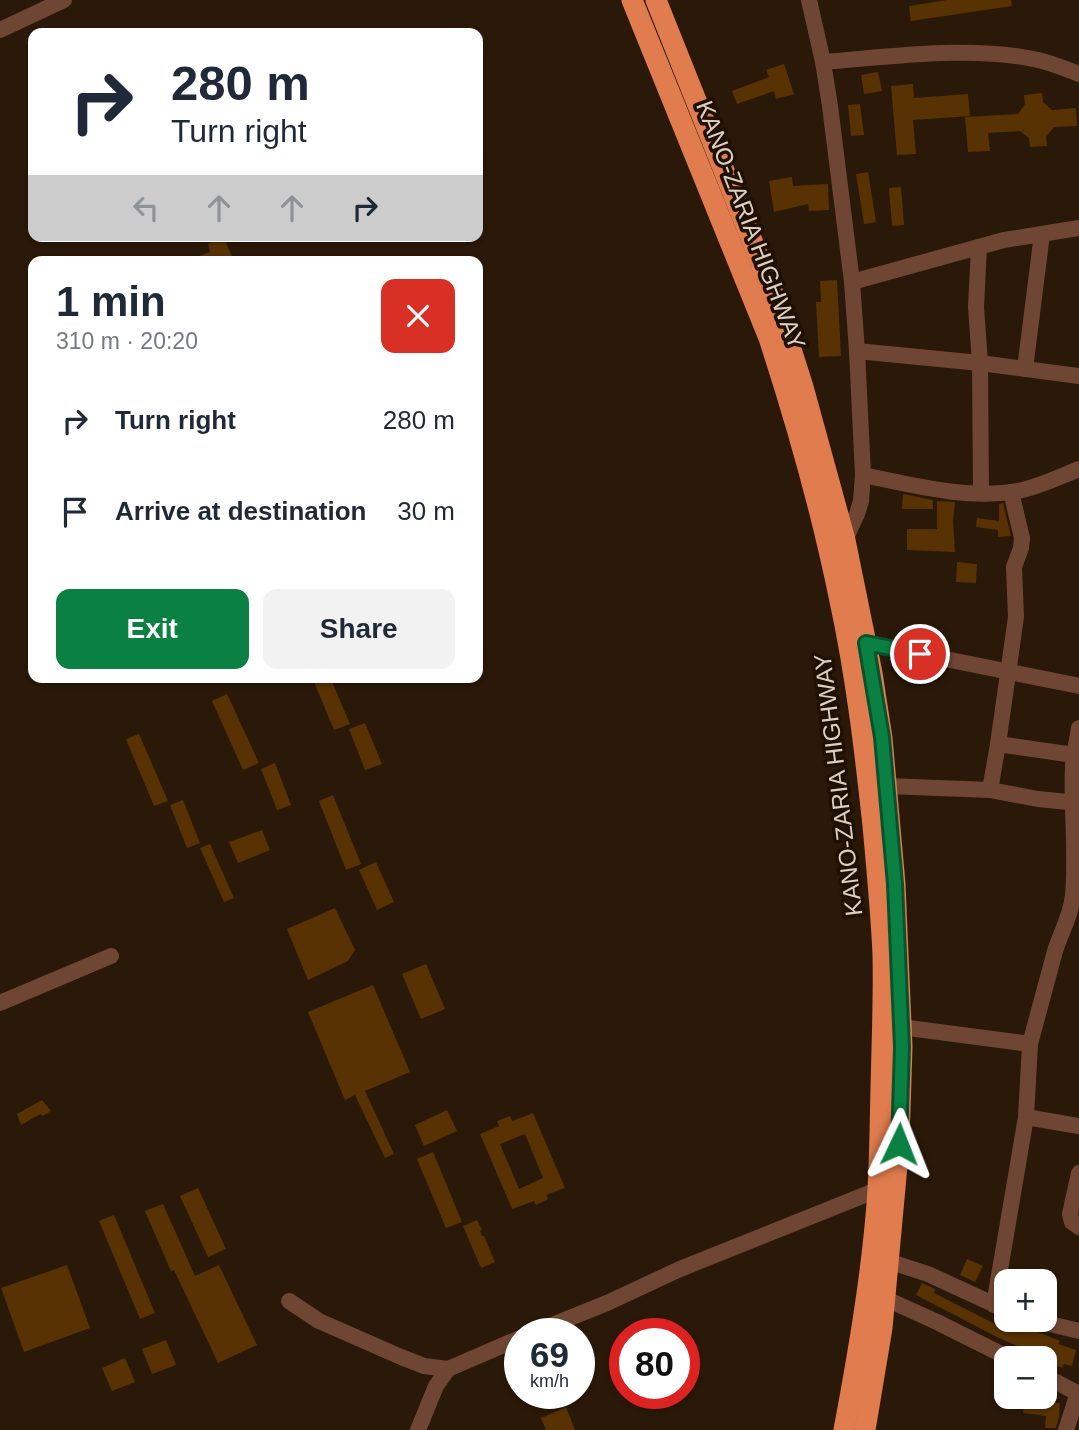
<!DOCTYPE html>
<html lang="en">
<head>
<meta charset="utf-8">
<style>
	:root { --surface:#fff; --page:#f2f2f3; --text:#1f2937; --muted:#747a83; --accent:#0b8043 }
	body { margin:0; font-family:Arial,sans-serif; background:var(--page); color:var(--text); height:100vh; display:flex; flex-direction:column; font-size:26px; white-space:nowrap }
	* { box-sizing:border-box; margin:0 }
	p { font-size:23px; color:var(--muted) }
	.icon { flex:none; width:38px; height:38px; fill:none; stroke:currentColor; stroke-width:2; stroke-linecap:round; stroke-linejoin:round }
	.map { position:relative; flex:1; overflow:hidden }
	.details { position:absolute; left:28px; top:256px; width:455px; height:427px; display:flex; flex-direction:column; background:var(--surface); border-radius:14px; box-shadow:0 2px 5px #0004 }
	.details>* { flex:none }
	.top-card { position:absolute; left:28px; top:28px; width:455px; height:214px; border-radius:14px; box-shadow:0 2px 5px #0004; background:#fff; color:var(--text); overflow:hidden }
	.tools { position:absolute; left:994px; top:1269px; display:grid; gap:14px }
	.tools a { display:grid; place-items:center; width:63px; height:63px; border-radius:14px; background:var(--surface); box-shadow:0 2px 5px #0004; font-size:35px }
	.speed { position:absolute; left:504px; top:1318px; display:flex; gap:14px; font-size:35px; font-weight:700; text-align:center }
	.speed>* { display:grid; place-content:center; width:91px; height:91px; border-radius:50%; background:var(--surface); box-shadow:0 2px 5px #0004; line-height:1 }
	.speed small { font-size:18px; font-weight:400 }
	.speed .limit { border:10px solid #d22; background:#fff; color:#111 }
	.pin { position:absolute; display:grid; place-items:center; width:60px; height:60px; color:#fff; margin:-30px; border:4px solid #fff; border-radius:50%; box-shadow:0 2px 7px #0007 }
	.me { position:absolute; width:77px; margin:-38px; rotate:2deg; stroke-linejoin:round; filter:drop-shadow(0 0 5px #0008) }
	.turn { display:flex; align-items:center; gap:24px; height:147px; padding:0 28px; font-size:32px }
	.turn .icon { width:91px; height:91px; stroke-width:2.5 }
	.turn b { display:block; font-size:49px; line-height:60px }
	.lanes { display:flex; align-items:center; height:66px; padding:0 28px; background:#0003; justify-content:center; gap:35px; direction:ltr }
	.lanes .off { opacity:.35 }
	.round { display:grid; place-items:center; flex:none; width:74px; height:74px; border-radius:14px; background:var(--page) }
	.summary { display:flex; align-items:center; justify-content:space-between; height:119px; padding:0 28px }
	h1 { font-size:42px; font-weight:700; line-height:52px }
	.action { display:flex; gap:14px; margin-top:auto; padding:14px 28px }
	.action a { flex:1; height:80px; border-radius:14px; background:var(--accent); color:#fff; font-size:28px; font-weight:700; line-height:80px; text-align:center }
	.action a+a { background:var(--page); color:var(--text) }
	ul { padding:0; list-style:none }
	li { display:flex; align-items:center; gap:21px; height:91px; padding:0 28px }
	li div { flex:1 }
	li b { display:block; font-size:26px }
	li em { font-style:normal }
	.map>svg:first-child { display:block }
	.building { fill:#583203; fill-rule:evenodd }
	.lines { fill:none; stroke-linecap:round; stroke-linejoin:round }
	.minor { stroke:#6f4634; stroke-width:16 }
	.highway { stroke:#e07c4d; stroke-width:21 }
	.route-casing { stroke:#07532c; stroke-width:18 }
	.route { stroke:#0b8043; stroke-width:12 }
	.labels { text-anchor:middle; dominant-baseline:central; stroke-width:7; stroke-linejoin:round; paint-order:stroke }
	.street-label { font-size:24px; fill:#dccfc5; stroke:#201002 }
</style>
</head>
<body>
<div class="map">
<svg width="1079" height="1430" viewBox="0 0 1079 1430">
	<rect width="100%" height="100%" fill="#2a1908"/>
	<!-- building -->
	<g class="building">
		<polygon points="947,0 1011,0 1012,6 911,21 909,6"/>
		<polygon points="784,64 794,94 776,99 774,91 737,104 732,91 769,77 766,70"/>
		<polygon points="878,72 882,91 864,94 861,75"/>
		<polygon points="913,84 914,98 968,94 970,116 913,120 916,154 897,155 891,86"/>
		<polygon points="1042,93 1043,102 1052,110 1076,108 1077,126 1054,127 1046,137 1047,146 1030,147 1029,138 1020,131 988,133 990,151 968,152 965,117 1018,114 1025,104 1024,95"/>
		<polygon points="860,104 864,135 851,136 848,105"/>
		<polygon points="868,172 876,222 864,224 856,174"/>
		<polygon points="792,177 793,186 828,184 829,210 809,211 808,204 774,212 769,181"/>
		<polygon points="901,187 904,225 892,226 889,188"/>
		<polygon points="223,236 234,261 191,261 190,259 210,252 208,244"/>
		<polygon points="837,280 841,356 819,357 816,302 821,302 820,281"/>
		<polygon points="903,494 933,500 933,509 902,509"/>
		<polygon points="937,501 955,502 953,521 955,552 907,550 907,529 937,529"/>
		<polygon points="1003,503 1011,536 998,537 998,530 976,527 977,518 999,521 999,504"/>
		<polygon points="957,562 977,564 976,583 956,582"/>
		<polygon points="312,677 330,677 350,724 334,730"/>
		<polygon points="227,694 259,763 243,770 212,701"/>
		<polygon points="365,723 382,764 365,770 349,729"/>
		<polygon points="139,734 168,801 154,806 126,739"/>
		<polygon points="275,763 291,805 277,810 261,769"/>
		<polygon points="333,795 361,864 346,870 319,801"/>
		<polygon points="183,800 200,843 187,848 170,805"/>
		<polygon points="262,830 270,850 238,863 229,842"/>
		<polygon points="210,844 234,898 224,902 200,848"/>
		<polygon points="376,862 394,902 377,910 359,870"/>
		<polygon points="335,908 355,950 348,961 308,980 287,929"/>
		<polygon points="426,964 445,1009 421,1019 402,974"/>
		<polygon points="373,985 410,1072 365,1091 394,1154 385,1158 355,1095 345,1100 308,1012"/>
		<polygon points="42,1100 51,1111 43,1116 40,1114 21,1125 17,1114"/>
		<polygon points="447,1110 457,1131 424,1146 415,1125"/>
		<path d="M533 1113 565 1188 546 1195 548 1199 536 1205 534 1201 512 1209 480 1134 499 1126 497 1121 510 1116 512 1121ZM525 1134 543 1178 519 1189 500 1144Z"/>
		<polygon points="433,1152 462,1222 446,1228 417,1159"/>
		<polygon points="198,1188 226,1249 208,1257 180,1196"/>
		<polygon points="163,1204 195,1276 219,1265 257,1345 218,1363 174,1270 171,1271 145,1211"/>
		<polygon points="114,1215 155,1313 140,1319 99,1221"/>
		<polygon points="477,1220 482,1230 480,1231 482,1236 484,1236 495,1262 481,1268 463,1226"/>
		<polygon points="967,1259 983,1266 975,1282 960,1275"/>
		<polygon points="67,1265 90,1328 24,1352 1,1288"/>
		<polygon points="922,1283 935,1289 934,1293 1003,1328 1006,1320 1008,1320 1060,1341 1058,1344 1076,1350 1072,1366 1064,1364 1062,1368 1045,1361 1045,1358 997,1337 916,1295"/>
		<polygon points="166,1340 176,1365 152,1374 142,1349"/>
		<polygon points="125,1358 135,1382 112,1391 102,1368"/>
		<polygon points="1025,1401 1060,1403 1059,1417 1056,1428 1045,1428 1046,1416 1023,1413"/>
		<polygon points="566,1407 575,1430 546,1430 541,1418"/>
	</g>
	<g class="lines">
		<!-- minor -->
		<g class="minor">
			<polyline points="809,0 823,62 830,106 852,282 857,351 863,475 861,501 857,514 845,540"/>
			<polyline points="0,30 64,0"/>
			<path d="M823 62C889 57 973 45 1038 60 1052 63 1066 69 1079 74"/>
			<polyline points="979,247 976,307 980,363 981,493"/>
			<polyline points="852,282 1004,240 1079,228"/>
			<polyline points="857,351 980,363 1079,376"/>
			<polyline points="1025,369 1042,234"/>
			<path d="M863 475C913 485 967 500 1018 491 1039 487 1059 477 1079 469"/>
			<polyline points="866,643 1079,686"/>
			<polyline points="998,744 1074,755"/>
			<polyline points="887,786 990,790 1038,799 1079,803"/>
			<polyline points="990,790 998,744 1016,617 1014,567 1021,548 1022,538 1011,492"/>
			<polyline points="0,1003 111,956"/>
			<polyline points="901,1027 1030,1044"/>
			<polyline points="1026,1117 1079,1126"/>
			<polyline points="1079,1173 1070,1214 1072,1222 1079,1227"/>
			<polyline points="888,1261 928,1274 1006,1310"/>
			<polyline points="884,1298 937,1322 1009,1358"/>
			<polyline points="289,1301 319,1321 401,1357 424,1366 448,1369"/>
			<path d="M994 1305 1026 1117 1030 1044 1055 951C1061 932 1071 916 1073 895 1077 852 1071 809 1073 766 1074 753 1077 741 1079 728"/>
			<polyline points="1033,1320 1079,1331"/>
			<polyline points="530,1334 607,1303 680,1269 877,1190"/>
			<polyline points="1045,1376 1079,1394"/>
			<polyline points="418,1430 436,1386 448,1369 520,1338"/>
			<polyline points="1066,1430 1078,1393"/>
		</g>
		<!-- highway -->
		<g class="highway">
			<path d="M632 0 769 338C797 424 822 512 840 601 856 675 865 751 873 826 877 869 881 911 883 954 884 998 882 1043 881 1088 880 1126 880 1166 877 1204 871 1280 858 1355 844 1430"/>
			<polyline points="656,0 774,296 803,387 845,540 872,673 882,738 895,884 902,1047 899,1144 891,1231 882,1328 865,1430"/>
		</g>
	</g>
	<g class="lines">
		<defs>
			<polyline id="route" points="899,1144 902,1047 895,884 882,737 866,643 920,654"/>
		</defs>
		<!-- route casing -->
		<use href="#route" class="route-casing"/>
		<!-- route -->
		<use href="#route" class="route"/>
	</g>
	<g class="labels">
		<!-- street labels -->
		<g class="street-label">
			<text transform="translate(751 225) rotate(69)">KANO-ZARIA HIGHWAY</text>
			<text transform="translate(838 785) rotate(-97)">KANO-ZARIA HIGHWAY</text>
		</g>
	</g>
</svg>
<div class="tools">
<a>+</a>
<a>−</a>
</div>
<div class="speed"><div>69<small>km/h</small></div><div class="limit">80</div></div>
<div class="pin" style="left:920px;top:654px;background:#d93025"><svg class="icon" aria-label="arrive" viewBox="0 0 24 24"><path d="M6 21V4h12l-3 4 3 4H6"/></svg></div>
<svg class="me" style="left:899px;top:1144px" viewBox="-20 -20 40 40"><path d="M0-17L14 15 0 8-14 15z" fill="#0b8043" stroke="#fff" stroke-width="4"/></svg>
<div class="top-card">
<div class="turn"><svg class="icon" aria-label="right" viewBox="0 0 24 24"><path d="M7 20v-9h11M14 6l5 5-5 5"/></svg><div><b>280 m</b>Turn right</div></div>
<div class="lanes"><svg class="icon off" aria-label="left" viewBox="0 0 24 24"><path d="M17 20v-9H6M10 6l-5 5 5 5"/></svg><svg class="icon off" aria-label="ahead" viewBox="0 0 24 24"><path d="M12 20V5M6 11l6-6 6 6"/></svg><svg class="icon off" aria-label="ahead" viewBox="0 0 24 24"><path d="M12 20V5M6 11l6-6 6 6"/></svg><svg class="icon" aria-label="right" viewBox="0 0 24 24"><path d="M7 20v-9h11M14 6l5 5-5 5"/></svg></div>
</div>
<section class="details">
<div class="summary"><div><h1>1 min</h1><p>310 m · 20:20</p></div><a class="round" style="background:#d93025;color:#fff"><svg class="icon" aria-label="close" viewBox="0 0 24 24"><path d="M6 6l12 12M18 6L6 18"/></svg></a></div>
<ul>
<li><svg class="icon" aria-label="right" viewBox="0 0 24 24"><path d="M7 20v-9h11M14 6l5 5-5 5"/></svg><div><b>Turn right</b></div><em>280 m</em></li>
<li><svg class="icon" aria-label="arrive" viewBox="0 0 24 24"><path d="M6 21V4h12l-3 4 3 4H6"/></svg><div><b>Arrive at destination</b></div><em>30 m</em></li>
</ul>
<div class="action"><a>Exit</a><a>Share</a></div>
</section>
</div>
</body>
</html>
